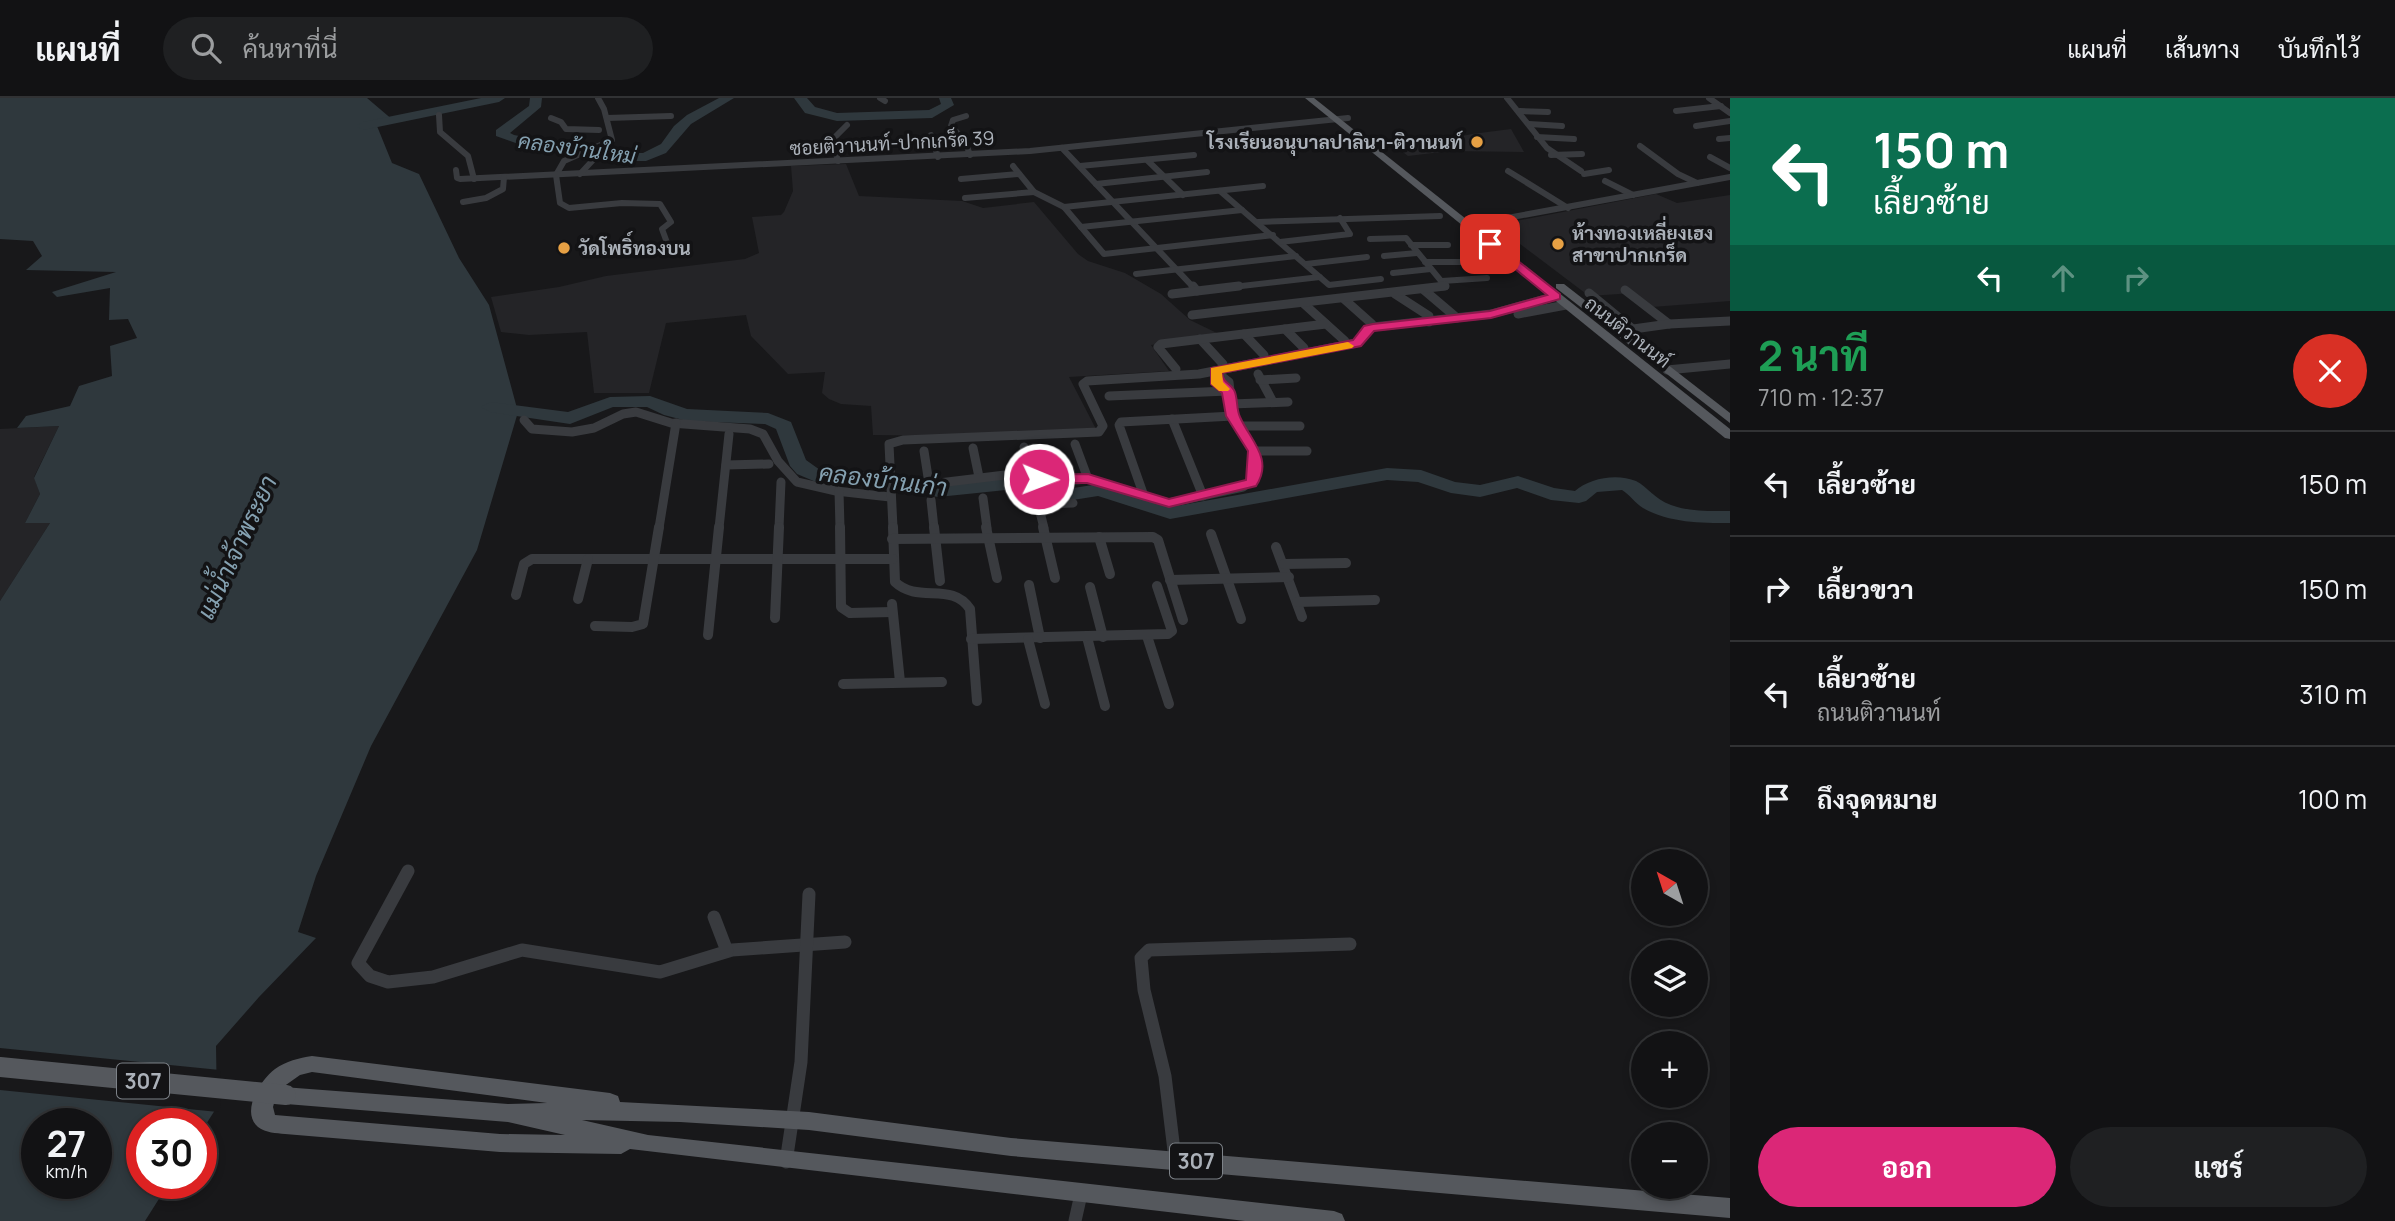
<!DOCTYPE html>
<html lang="th">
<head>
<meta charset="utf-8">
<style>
	:root { --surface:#121214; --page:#1f2022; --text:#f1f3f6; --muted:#9c9ea0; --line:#313234; --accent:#db2777 }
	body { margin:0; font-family:Manrope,Sarabun,sans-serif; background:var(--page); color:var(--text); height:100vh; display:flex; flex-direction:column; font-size:26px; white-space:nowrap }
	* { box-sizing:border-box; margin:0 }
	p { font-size:23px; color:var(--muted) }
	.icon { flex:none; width:38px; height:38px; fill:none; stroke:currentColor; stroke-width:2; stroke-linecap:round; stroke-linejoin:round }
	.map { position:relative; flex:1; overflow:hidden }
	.drawer { display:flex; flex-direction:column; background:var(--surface); width:665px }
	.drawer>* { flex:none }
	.hud { background:#0b6e4f; color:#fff; overflow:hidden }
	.needle { width:46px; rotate:321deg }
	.controls { position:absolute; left:1631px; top:751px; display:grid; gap:14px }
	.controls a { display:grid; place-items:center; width:77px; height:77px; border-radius:50%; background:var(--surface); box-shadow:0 4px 10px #0003,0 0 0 2px var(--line); font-size:35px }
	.speed { position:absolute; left:21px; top:1010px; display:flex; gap:14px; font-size:35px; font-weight:700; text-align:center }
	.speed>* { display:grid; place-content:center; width:91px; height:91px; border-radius:50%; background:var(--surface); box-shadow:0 4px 10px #0003,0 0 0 2px var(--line); line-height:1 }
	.speed small { font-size:18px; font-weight:400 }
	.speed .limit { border:10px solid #d22; background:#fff; color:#111 }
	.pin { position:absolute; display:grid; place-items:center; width:60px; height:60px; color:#fff; margin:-30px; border-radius:14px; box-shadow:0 4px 10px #0006 }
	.me { position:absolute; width:77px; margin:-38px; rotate:91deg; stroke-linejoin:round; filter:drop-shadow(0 0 5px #0008) }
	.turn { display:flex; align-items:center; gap:24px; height:147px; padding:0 28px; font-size:32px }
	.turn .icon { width:91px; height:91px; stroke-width:2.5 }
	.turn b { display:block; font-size:49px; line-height:60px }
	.lanes { display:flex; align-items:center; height:66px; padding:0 28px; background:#0003; justify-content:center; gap:35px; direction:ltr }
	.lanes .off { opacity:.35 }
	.round { display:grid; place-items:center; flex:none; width:74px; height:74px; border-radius:37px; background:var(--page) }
	.summary { display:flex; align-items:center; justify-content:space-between; height:119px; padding:0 28px }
	h1 { font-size:42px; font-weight:700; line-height:52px; color:#1e9e55 }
	.button { display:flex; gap:14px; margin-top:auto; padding:14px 28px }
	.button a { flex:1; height:80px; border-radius:42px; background:var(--accent); color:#fff; font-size:28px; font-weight:700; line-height:80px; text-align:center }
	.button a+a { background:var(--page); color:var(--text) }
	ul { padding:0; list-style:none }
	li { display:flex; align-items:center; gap:21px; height:105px; padding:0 28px; border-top:2px solid var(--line) }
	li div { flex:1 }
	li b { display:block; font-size:26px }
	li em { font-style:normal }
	header { display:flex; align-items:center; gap:42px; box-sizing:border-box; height:98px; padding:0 35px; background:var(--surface); border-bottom:2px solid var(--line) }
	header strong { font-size:33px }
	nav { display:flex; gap:38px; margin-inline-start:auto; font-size:24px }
	.search { width:490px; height:63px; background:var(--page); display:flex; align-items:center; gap:18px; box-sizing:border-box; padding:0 24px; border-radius:38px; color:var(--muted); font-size:26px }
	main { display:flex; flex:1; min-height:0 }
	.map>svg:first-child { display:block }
	.built { fill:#242427 }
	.water { fill:#2f383d; fill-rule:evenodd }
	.pier { fill:#18181a }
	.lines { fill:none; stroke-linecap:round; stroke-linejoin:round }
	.river { fill:#2f383d; fill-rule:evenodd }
	.minor-far3 { stroke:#393b3f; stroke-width:6 }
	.minor-far2 { stroke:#393b3f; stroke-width:9 }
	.minor-far1 { stroke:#393b3f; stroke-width:10 }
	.minor { stroke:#393b3f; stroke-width:13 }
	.primary { fill:#55585d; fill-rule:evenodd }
	.primary-bridge { stroke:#55585d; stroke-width:20 }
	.route { fill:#db2777; stroke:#8e194d; stroke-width:2 }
	.slow { fill:#f59e0b }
	.poi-dot { fill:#e6a044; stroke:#131315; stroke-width:2.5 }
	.labels { text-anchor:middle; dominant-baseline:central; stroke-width:7; stroke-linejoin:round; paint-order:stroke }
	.far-poi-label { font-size:19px; font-weight:bold; fill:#abb1b9; stroke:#131315; text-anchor:start }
	.far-street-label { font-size:19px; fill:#abb1b9; stroke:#131315 }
	.far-water-label { font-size:21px; font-style:italic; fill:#85a1b1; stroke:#131315 }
	.shield { fill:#131315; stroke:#7d8288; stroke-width:2 }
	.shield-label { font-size:21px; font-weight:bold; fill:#abb1b9 }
	.water-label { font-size:24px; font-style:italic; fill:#85a1b1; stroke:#131315 }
</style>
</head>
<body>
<header>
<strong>แผนที่</strong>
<div class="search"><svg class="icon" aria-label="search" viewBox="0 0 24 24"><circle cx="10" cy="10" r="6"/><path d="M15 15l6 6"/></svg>ค้นหาที่นี่</div>
<nav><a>แผนที่</a><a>เส้นทาง</a><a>บันทึกไว้</a></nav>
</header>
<main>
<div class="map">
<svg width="1730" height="1123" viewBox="0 0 1730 1123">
	<rect width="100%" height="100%" fill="#18181a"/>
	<!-- built -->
	<g class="built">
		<polygon points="1511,31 1524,54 1450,53 1408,58 1399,51 1472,36"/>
		<polygon points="846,66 859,98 962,103 983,110 1034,104 1078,156 1088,163 1125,175 1161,196 1190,222 1221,237 1151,247 1169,273 1069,279 1097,333 955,338 873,337 871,308 841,306 829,301 822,295 825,274 788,276 751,238 746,217 666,225 649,295 594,295 587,234 529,237 501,234 491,199 559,189 606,178 745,161 759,155 752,119 781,117 784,114 793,93 791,68"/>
		<polygon points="1656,96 1677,105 1730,97 1730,203 1652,209 1634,195 1589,198 1495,127"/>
		<polygon points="59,328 34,379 40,396 25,425 50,425 0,503 0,331"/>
	</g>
	<!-- water -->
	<path class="water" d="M0 0H367L394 23 377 28 392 65 419 76 459 160 489 207 518 314 477 452 371 648 316 778 298 834 316 840 259 899 216 948 217 1009 201 1034V1026H142V1085H169L145 1123H0V503L50 425H25L40 396 34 380 59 328 17 330 26 318 70 308 79 288 112 278 110 248 137 240 128 221 109 222 110 190 57 199 52 194 116 174 26 172 42 158 33 143 0 141ZM37 1026H96V1085H37Z"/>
	<!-- pier -->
	<polygon class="pier" points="0,950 220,972 221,1009 218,1014 0,992"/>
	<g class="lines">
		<!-- river -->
		<g class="river">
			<polygon points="481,0 505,0 499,4 363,32 356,28 363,24"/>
			<polygon points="530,0 542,0 541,9 510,35 514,37 610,55 643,55 661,46 674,28 687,17 719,0 734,0 691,26 666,55 646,63 610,63 524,48 496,38 496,32 529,8"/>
			<polygon points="794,0 807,0 815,9 837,15 929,12 941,6 939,0 951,0 954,7 932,20 837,23 805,15"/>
			<path d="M650 298 687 311 768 315 791 324 806 362 820 372 878 375 938 387 1007 380 1054 393 1099 386 1171 409 1387 370 1421 372 1455 384 1480 387 1518 378 1554 390 1575 393C1589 380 1617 375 1636 383 1648 389 1654 401 1671 407 1690 414 1710 413 1730 413V425C1700 425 1670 425 1643 410 1635 405 1630 397 1622 392L1597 394 1586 403 1579 405 1551 402 1517 390 1480 399 1451 395 1418 384 1387 382 1170 421 1098 398 1054 405 1006 392 938 399 878 387 816 384 797 376 790 368 776 331 765 326 687 323 664 317 647 309H613L570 326 490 314 481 309 490 304 568 314 610 299Z"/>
		</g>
		<!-- minor-far3 -->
		<g class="minor-far3">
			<polyline points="598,0 604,11 612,42 564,63 556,77 560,105 569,110 622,105 660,106 671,124 662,131 669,150"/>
			<polyline points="880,0 885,3"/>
			<polyline points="1507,0 1547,50 1581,73"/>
			<polyline points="1709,0 1730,15"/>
			<polyline points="1520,13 1548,14"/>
			<polyline points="1676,13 1721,8"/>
			<polyline points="439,17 440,34 468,58 474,81"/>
			<polyline points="966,18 953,22 951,28 965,43 970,57"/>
			<polyline points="551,20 561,24 566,31 599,32"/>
			<polyline points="607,20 671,18"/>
			<polyline points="1529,26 1562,28"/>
			<polyline points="1696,28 1730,23"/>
			<polyline points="931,37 938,59"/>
			<polyline points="1537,39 1574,41"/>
			<polyline points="1719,41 1730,40"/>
			<polyline points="1640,48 1678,76 1697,85"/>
			<polyline points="1062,50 1194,190"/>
			<polyline points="1551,57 1582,56"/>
			<polyline points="1710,59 1730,70"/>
			<polyline points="1147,62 1183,97"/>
			<polyline points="838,63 832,42 847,27"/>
			<polyline points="1013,68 1034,94 1064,109 1104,156 1273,137"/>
			<polyline points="1080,68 1194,57"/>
			<polyline points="456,72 457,80 460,81 1030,53 1348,20"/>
			<polyline points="1508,73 1568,110"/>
			<polyline points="580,76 594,61"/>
			<polyline points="1584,76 1609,72"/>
			<polyline points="961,81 1019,76"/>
			<polyline points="1605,83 1633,97"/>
			<polyline points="1096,86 1207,74"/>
			<polyline points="1220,93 1329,187 1381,181"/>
			<polyline points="965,100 1034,94"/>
			<polyline points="463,104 486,100 503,91 504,79"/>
			<polyline points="1064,109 1263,88"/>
			<polyline points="1258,124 1440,118"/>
			<polyline points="1480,125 1730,79"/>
			<polyline points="1081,129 1242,112"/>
			<polyline points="1370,141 1406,140 1446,189 1437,190"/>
			<polyline points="1280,144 1350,136 1340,120"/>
			<polyline points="1411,147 1448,147"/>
			<polyline points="1384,158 1417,155"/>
			<polyline points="1425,164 1463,164"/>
			<polyline points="1306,166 1367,159"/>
			<polyline points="1393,175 1431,171"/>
			<polyline points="1136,176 1296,158"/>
			<polyline points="1442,183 1487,180"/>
			<polyline points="1224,190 1320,179"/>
		</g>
		<!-- minor-far2 -->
		<g class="minor-far2">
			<polyline points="1193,188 1197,193"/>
			<polyline points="1424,192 1457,220"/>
			<polyline points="1625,192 1669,226"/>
			<polyline points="1589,195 1635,233"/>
			<polyline points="1172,196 1239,188"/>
			<polyline points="1395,196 1429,218 1429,224"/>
			<polyline points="1344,201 1372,226"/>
			<polyline points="1303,205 1345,243"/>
			<polyline points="1518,216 1566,207"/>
			<polyline points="1192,217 1445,188"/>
			<polyline points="1285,231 1304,250"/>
			<polyline points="1619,233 1669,226 1730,223"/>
			<polyline points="1244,236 1264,257"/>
			<polyline points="1200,241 1223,266"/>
			<polyline points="1176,271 1158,249 1161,246 1326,226"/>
			<polyline points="1667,272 1730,266"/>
			<polyline points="1258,276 1273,304"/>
			<polyline points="1260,282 1296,280"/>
			<polyline points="1109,298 1228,293"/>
			<polyline points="1231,306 1288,304"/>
			<polyline points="1172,321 1203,398"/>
			<polyline points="524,322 532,331 572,334 594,330 623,316 636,314 671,325 750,331 763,336 778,363 797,384 836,393 890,399"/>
			<polyline points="1240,328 1300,328"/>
			<polyline points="1075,346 1088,381"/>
			<polyline points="1024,349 1033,378"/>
			<polyline points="973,350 979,379"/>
			<polyline points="924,353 928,379 939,385 1005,377 1064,383 1088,381 1169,405 1243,389 1255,379 1255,353 1233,318 1229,284 1215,273"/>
			<polyline points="1255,353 1307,353"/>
			<polyline points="726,367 769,366"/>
			<polyline points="839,393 840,430"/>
			<polyline points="1144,398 1119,327 1121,324 1233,318"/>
			<polyline points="983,400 987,430"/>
			<polyline points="931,402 934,430"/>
			<polyline points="659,430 676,325"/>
			<polyline points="719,430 729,336"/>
			<polyline points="779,430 781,384"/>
			<polyline points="893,430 889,346 903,342 1099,334 1103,328 1083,286 1087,283 1199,276 1356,245 1373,229 1491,216 1556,198"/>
			<polyline points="1044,430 1039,410 1046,406 1073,405"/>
		</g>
		<!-- minor-far1 -->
		<g class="minor-far1">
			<polyline points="840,429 841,509 850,515 892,514"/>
			<path d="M893 429 895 484C918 506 952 483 970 511L977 603"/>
			<polyline points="934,429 940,483"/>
			<polyline points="986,429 997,480"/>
			<polyline points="1043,429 1055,480"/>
			<polyline points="1211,436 1241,521"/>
			<polyline points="1099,439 1110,476"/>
			<polyline points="892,441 1153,439 1158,442 1183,522"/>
			<polyline points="1276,449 1302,519"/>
			<polyline points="1284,466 1346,465"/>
			<polyline points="1170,482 1289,479"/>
			<polyline points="1029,487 1040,540"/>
			<polyline points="1090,489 1103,539"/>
			<polyline points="516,497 524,466 532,461 893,461"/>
			<polyline points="578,501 588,461"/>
			<polyline points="1297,504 1375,502"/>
			<polyline points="892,506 900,584"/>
			<polyline points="775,520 779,429"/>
			<polyline points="595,528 632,529 643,526 659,429"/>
			<polyline points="708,537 719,429"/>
			<polyline points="1147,538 1169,606"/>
			<polyline points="1087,539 1105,608"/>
			<polyline points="971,541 1168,536 1172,533 1157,488"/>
			<polyline points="1028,541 1045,606"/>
			<polyline points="843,586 942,584"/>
		</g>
		<!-- minor -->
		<g class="minor">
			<polyline points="408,773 358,865 370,878 388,884 433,879 522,852 660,874 732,852 845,844"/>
			<polyline points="714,819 727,853"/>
			<polyline points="1175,1061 1165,978 1144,892 1141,860 1149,852 1350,846"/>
			<polyline points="786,1064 801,964 809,796"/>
			<polyline points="1075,1123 1081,1096"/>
		</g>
		<!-- primary -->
		<g class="primary">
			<polygon points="1305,0 1314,0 1730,331 1730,341 1725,340"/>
			<polygon points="1556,186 1564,186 1730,315 1730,325 1556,190"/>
			<path d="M312 958 610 995 618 998 620 1004 809 1014 1011 1040 1730 1100V1120L1011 1058 809 1032 680 1024 582 1022 648 1037 1334 1113 1342 1116 1345 1123H1245L630 1051 621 1056 500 1054 285 1036C276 1035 266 1035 258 1029 240 1014 261 981 275 971 286 963 299 960 312 958ZM312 974 547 1005 508 1006 283 989 300 977ZM276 998 279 1003 286 1006 508 1024 565 1037 500 1036 275 1017 273 1009Z"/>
		</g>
		<!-- primary-bridge -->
		<polyline class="primary-bridge" points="0,969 286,997"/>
	</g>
	<!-- route -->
	<path class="route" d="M1487 144H1494L1560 196V201L1491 220 1374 233 1361 248 1222 275C1224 286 1229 284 1234 292 1238 299 1236 311 1240 319 1250 342 1274 361 1256 388L1169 409 1087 385H1039L1032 381 1039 377 1088 376 1169 401 1246 382 1248 353 1226 318 1222 295 1211 286V270L1353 242 1364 228 1373 226 1490 213 1547 197 1487 148Z"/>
	<!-- slow -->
	<polygon class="slow" points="1348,244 1354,248 1352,250 1222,275 1223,284 1230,291 1228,293 1219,293 1211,286 1211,270"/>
	<!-- markers -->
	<g class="poi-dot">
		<circle cx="1477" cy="44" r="7"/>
		<circle cx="1558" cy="146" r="7"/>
		<circle cx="564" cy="150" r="7"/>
	</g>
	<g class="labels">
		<!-- far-poi labels -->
		<g class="far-poi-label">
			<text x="1463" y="44" text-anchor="end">โรงเรียนอนุบาลปาลินา-ติวานนท์</text>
			<text x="1572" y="135">ห้างทองเหลี่ยงเฮง<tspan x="1572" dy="22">สาขาปากเกร็ด</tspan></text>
			<text x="578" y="150">วัดโพธิ์ทองบน</text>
		</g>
		<!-- far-street labels -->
		<g class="far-street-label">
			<text transform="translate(892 45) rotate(-3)">ซอยติวานนท์-ปากเกร็ด 39</text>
			<text transform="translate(1628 234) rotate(38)">ถนนติวานนท์</text>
		</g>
		<!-- far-water labels -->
		<g class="far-water-label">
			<text transform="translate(577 50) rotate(8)">คลองบ้านใหม่</text>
		</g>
		<!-- shield labels -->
		<g class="shield">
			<rect x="117" y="965.5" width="52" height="35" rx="5"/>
			<rect x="1170" y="1045.5" width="52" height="35" rx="5"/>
		</g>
		<g class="shield-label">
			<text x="143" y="983">307</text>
			<text x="1196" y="1063">307</text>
		</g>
		<!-- water labels -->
		<g class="water-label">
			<text transform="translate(883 381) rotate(7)">คลองบ้านเก่า</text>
			<text transform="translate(236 449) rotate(-65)">แม่น้ำเจ้าพระยา</text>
		</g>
	</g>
</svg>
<div class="controls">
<a><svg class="needle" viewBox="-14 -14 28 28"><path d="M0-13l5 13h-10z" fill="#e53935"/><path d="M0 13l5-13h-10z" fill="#9c9ea0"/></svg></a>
<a><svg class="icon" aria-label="layers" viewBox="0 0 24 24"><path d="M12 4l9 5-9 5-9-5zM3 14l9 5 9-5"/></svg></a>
<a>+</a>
<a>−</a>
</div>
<div class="speed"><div>27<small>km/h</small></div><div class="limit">30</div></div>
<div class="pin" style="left:1490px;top:146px;background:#d93025"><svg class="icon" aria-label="arrive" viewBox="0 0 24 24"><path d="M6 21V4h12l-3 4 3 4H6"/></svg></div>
<svg class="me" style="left:1039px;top:381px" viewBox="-20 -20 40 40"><circle r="17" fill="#db2777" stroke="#fff" stroke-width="3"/><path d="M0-11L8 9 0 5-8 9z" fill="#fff"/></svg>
</div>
<section class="drawer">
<div class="hud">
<div class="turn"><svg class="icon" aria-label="left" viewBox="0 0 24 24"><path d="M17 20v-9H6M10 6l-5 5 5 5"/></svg><div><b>150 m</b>เลี้ยวซ้าย</div></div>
<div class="lanes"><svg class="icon" aria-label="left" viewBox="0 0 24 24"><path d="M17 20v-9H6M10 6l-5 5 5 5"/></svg><svg class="icon off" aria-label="ahead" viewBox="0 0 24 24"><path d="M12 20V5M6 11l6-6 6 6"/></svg><svg class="icon off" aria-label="right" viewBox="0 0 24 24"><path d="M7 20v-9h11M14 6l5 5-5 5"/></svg></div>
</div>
<div class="summary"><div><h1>2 นาที</h1><p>710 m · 12:37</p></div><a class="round" style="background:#d93025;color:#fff"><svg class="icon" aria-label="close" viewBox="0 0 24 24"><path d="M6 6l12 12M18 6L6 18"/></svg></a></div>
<ul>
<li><svg class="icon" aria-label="left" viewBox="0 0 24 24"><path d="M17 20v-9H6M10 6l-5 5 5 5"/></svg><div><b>เลี้ยวซ้าย</b></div><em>150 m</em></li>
<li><svg class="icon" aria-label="right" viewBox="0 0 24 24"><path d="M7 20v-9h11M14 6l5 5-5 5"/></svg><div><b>เลี้ยวขวา</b></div><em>150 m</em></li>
<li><svg class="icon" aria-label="left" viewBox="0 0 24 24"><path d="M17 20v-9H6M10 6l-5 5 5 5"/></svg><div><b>เลี้ยวซ้าย</b><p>ถนนติวานนท์</p></div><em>310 m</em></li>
<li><svg class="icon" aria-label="arrive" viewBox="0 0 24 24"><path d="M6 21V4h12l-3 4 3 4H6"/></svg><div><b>ถึงจุดหมาย</b></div><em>100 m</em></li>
</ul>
<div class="button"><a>ออก</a><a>แชร์</a></div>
</section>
</main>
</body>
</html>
